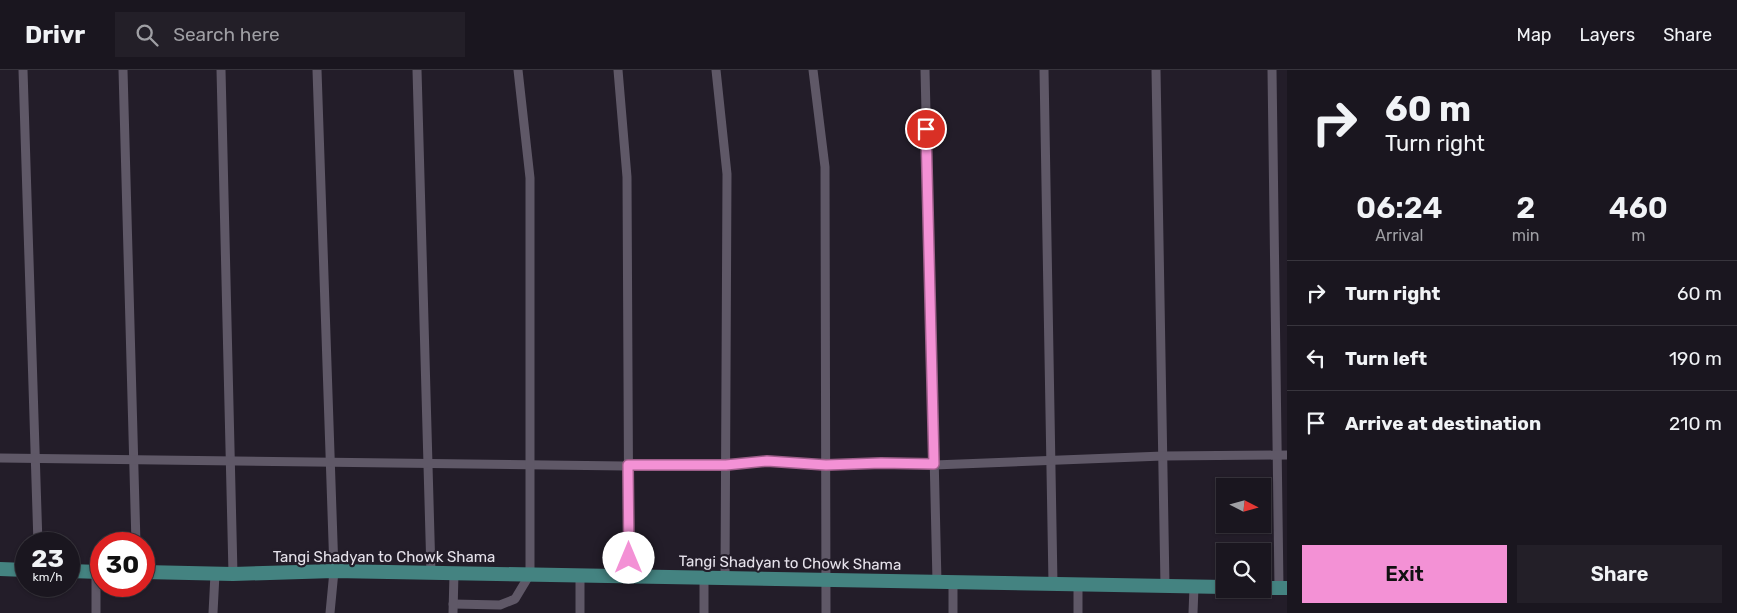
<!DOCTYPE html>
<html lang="en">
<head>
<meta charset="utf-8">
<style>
	:root { --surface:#1a161f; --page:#231f28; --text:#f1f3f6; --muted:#9f9fa4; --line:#38353d; --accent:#f391d5 }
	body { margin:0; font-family:Rubik,sans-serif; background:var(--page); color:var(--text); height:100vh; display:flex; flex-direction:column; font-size:19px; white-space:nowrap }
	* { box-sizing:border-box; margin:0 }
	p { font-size:16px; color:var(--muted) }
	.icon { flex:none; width:28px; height:28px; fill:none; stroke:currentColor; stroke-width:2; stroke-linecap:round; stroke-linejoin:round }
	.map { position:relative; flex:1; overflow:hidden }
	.details { display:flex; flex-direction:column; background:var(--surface); width:450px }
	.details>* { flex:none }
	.banner { background:#1a161f; color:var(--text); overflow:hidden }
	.needle { width:32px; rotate:96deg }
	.buttons { position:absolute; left:1216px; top:408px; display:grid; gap:10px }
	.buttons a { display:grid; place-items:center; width:55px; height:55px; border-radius:0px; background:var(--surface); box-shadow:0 1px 4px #0004,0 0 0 1px var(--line); font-size:25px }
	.speed { position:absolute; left:15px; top:462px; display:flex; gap:10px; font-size:25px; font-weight:700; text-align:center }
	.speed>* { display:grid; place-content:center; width:65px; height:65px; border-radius:50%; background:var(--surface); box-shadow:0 1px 4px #0004,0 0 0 1px var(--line); line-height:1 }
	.speed small { font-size:12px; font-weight:400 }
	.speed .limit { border:8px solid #d22; background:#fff; color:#111 }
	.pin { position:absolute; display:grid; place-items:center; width:42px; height:42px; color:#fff; margin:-21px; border:2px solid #fff; border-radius:50%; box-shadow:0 1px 5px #0007 }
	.me { position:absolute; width:55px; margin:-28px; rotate:0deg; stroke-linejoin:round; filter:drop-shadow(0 0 4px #0008) }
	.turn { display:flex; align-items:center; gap:18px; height:105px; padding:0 15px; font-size:22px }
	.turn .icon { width:65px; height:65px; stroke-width:2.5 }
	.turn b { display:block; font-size:35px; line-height:42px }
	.eta { display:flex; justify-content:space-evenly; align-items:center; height:85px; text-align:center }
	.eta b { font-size:30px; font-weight:600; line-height:35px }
	.cta { display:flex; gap:10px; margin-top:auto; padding:10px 15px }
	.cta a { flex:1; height:58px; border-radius:0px; background:var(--accent); color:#111; font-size:20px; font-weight:600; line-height:58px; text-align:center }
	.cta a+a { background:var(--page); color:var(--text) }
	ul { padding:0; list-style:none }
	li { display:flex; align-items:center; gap:15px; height:65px; padding:0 15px; border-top:1px solid var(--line) }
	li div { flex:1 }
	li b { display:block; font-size:19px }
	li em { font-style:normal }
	header { display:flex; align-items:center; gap:30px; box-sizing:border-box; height:70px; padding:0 25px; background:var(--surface); border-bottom:1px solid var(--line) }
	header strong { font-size:24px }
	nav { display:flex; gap:28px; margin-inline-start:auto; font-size:18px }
	.search { width:350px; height:45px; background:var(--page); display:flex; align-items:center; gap:12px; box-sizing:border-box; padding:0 18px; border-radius:0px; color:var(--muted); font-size:19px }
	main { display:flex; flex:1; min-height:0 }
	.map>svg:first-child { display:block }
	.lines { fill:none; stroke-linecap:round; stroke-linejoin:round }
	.street { stroke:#5f5867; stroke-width:9 }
	.primary { stroke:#448381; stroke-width:14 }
	.route-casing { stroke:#9e5e8a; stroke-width:12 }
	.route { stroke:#f391d5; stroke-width:9 }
	.labels { text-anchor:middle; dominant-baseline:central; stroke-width:4.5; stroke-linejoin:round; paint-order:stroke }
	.street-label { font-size:15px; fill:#e6e2eb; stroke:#231d29 }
</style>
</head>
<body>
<header>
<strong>Drivr</strong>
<div class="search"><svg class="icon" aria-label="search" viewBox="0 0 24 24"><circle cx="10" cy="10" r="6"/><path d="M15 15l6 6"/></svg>Search here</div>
<nav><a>Map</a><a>Layers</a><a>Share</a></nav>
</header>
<main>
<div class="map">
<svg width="1287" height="543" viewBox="0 0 1287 543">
	<rect width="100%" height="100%" fill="#231d29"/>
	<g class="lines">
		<!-- street -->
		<g class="street">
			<polyline points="23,0 38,474"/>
			<polyline points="123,0 136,474"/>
			<polyline points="221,0 233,504"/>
			<polyline points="317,0 334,501 330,543"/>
			<polyline points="417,0 431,503"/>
			<polyline points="618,0 627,107 629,507"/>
			<polyline points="716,0 727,104 725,509"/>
			<polyline points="813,0 825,97 826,543"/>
			<polyline points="925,0 937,512"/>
			<polyline points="1044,0 1053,514"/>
			<polyline points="1156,0 1165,516"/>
			<polyline points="1272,0 1279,518"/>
			<polyline points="0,388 625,396 726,395 767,391 826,395 881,393 934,395 1163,386 1287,385"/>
			<polyline points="453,534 500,535 515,529 530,504 530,108 518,0"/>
			<polyline points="96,543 96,501"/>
			<polyline points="213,543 215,504"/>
			<polyline points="453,543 454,503"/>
			<polyline points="580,543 580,505"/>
			<polyline points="704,543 704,508"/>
			<polyline points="953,543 953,513"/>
			<polyline points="1078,543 1078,515"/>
			<polyline points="1193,543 1194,517"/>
		</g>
		<!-- primary -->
		<g class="primary">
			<polyline points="0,499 26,500"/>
			<polyline points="69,501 101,502"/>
			<polyline points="144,502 233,504 334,501 1225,517"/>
			<polyline points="1262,518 1287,518"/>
		</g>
	</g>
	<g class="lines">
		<defs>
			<polyline id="route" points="629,488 628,395 726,395 767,391 826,395 881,393 934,394 926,59"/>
		</defs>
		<!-- route casing -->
		<use href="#route" class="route-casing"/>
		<!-- route -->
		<use href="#route" class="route"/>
	</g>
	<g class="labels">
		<!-- street labels -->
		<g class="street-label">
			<text x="384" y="487">Tangi Shadyan to Chowk Shama</text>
			<text transform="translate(790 493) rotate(1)">Tangi Shadyan to Chowk Shama</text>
		</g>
	</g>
</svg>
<div class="buttons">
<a><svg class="needle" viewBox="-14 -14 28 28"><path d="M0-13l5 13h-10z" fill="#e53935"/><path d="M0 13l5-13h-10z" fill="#9f9fa4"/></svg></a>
<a><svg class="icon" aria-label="search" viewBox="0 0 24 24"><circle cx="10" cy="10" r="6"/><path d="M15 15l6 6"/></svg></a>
</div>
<div class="speed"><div>23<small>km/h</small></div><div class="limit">30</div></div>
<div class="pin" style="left:926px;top:59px;background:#d93025"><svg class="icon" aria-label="arrive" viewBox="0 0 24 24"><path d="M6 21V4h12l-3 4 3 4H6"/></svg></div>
<svg class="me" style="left:629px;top:488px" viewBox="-20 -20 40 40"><circle r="19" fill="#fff"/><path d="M0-13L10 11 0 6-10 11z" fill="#f391d5"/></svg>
</div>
<section class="details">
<div class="banner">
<div class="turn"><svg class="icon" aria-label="right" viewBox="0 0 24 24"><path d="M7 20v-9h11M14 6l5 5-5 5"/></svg><div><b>60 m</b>Turn right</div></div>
</div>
<div class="eta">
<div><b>06:24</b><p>Arrival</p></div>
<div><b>2</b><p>min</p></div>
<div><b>460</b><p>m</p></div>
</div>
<ul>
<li><svg class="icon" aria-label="right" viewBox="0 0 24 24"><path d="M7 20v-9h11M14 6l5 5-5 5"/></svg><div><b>Turn right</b></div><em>60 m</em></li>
<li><svg class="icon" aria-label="left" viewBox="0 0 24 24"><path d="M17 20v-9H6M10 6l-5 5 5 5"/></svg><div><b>Turn left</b></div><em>190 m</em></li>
<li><svg class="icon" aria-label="arrive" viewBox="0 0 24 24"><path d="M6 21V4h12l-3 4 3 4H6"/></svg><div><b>Arrive at destination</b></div><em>210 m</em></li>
</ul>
<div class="cta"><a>Exit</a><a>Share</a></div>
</section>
</main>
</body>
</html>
